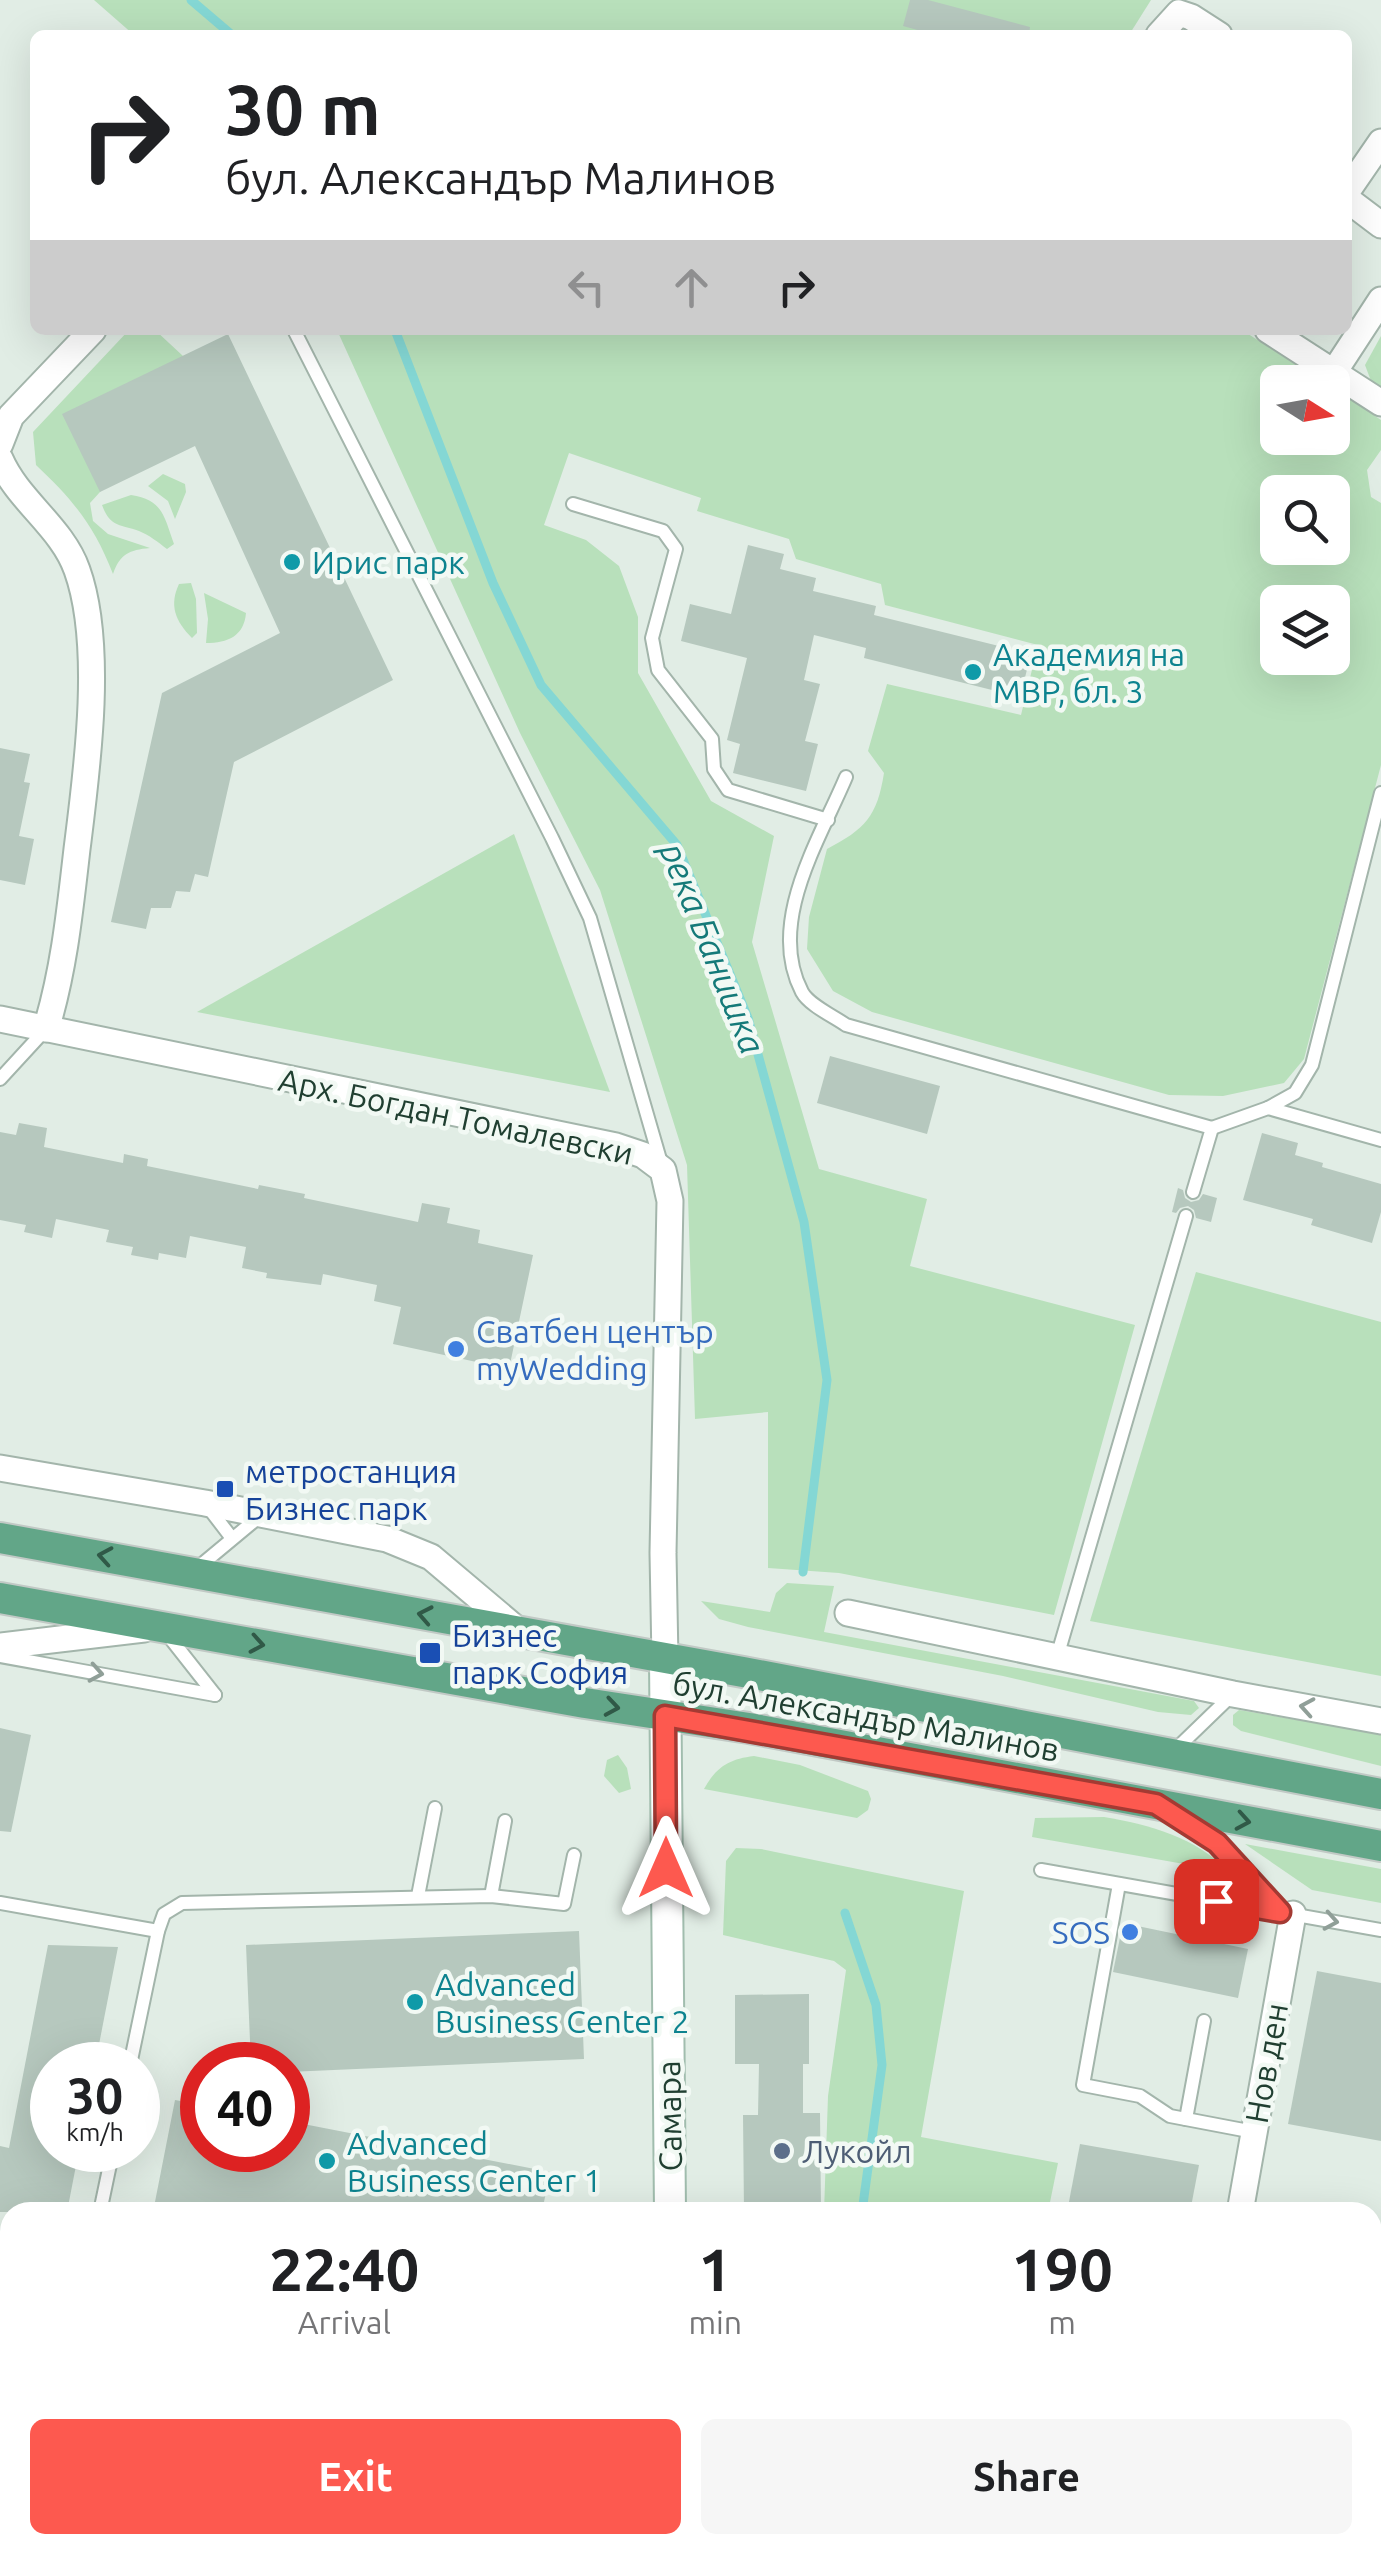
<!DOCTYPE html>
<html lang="en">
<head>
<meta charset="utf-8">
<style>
	:root { --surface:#fff; --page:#f6f6f6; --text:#202124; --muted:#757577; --accent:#fd594f }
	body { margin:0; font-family:Ubuntu,sans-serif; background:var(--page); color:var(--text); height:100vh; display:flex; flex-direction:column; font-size:38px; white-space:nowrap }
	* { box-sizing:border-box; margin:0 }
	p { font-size:32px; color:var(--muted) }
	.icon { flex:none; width:55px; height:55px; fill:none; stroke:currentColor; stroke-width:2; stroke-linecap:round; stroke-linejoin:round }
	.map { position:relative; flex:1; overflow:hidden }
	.side { position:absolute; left:0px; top:2202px; width:1382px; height:352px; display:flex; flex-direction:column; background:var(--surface); border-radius:30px 30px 0 0; box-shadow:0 10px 40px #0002 }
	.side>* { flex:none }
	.hud { position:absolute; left:30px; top:30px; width:1322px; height:305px; border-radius:15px; box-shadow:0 10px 40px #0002; background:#fff; color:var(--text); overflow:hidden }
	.needle { width:65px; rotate:101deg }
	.fabs { position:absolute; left:1260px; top:365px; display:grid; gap:20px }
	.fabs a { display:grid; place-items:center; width:90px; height:90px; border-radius:15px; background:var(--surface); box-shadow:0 10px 40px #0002; font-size:50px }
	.speed { position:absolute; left:30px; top:2042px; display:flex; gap:20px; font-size:50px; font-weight:700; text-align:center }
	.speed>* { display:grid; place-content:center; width:130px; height:130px; border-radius:50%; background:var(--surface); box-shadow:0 10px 40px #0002; line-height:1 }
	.speed small { font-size:25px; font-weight:400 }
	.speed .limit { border:15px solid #d22; background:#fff; color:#111 }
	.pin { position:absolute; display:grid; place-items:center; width:85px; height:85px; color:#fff; margin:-42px; border-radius:20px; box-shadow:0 5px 15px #0006 }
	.me { position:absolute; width:110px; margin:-55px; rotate:0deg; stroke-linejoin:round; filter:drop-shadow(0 0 8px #0008) }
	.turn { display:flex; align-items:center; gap:35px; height:210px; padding:0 30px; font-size:45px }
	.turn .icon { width:130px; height:130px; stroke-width:2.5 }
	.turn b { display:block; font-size:70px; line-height:85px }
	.lanes { display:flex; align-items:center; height:95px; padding:0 30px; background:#0003; justify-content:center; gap:50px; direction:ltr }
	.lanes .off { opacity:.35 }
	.eta { display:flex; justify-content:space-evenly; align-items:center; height:170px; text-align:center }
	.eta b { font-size:60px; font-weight:700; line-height:70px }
	.primary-button { display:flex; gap:20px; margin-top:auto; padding:20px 30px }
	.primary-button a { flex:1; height:115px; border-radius:15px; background:var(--accent); color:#fff; font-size:40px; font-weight:700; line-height:115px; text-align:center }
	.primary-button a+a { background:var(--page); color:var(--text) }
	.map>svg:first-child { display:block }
	.green { fill:#b8e0bb; fill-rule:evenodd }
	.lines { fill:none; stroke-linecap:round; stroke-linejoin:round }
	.stream { stroke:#84d7d4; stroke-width:9 }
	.building { fill:#b6c8be }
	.lane-casing { stroke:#a3b5ab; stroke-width:16 }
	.street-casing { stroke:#a3b5ab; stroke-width:29 }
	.secondary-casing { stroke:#a1bdae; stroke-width:34 }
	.primary-casing { stroke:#c1c9c5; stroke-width:34 }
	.lane { stroke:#fff; stroke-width:12 }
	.street { stroke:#fff; stroke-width:25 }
	.secondary { stroke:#fff; stroke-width:30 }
	.primary { stroke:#62a688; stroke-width:30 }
	.oneway { stroke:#305947 }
	.oneway2 { stroke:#909f98 }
	.route-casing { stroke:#a43a33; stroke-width:25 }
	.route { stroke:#fd594f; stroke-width:18 }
	.culture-dot { fill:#0f9aa8; stroke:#f2f9f4; stroke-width:4 }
	.shop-dot { fill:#3f7fe0; stroke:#f2f9f4; stroke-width:4 }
	.transit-dot { fill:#1a4fb4; stroke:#f2f9f4; stroke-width:4 }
	.service-dot { fill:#5c6f8a; stroke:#f2f9f4; stroke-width:4 }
	.labels { text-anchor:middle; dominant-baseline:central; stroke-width:9; stroke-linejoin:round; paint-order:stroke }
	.culture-label { font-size:32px; fill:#0d838f; stroke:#f2f9f4; text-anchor:start }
	.street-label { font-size:32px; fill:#203f31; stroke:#f2f9f4 }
	.shop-label { font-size:32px; fill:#366cbe; stroke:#f2f9f4; text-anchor:start }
	.transit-label { font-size:32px; fill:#164399; stroke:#f2f9f4; text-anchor:start }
	.service-label { font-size:32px; fill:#4e5e75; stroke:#f2f9f4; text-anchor:start }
	.water-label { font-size:35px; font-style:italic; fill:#157a79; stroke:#f2f9f4 }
</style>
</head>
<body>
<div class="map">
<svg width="1381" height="2554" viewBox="0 0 1381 2554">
	<rect width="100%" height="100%" fill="#e1ede5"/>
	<!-- green -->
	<g class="green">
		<polygon points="94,0 1151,0 1129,35 134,35"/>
		<path d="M129 330H155L183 356 100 492 90 503 93 521 108 534 150 548C129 550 120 554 113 574 94 525 73 500 36 465L33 432Z"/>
		<path d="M337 330H1242L1323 382H1278V438H1332L1333 388 1381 420V450L1367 470 1371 497 1381 503V765L1304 1059 1284 1083 1223 1096 1169 1095 872 1012 833 991 807 949 809 917 827 849C865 829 877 817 884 773L868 751 887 684 1021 715 1038 645 885 605 881 584 796 559 789 539 697 511 701 498 569 453 544 525 586 540 619 566 638 617V673L711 801 774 836 752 942 819 1169 927 1199 910 1266 1135 1325 1054 1615 839 1573 768 1568V1412L695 1419 687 1165 600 890 520 733ZM1278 492H1332V548H1278ZM1278 602H1332V658H1278Z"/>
		<polygon points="1381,336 1381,392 1371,381 1365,365"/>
		<polygon points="163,474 185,484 186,492 175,519 168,501 148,486"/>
		<path d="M131 495C163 500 164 516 174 544L167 549C158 542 149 535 139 531 119 524 110 527 102 505Z"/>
		<path d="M191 583 196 599 197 633 192 638C175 621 169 605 179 584Z"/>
		<path d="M204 593 246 613C244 636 228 643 206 643L208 619Z"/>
		<polygon points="514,834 610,1092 197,1012"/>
		<polygon points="1196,1272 1381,1322 1381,1676 1090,1621"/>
		<polygon points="787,1583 834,1586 824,1632 1194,1701 1199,1708 1191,1715 1158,1712 1003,1676 748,1627 719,1619 701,1601 770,1612 776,1593"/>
		<polygon points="1239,1710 1381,1734 1381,1766 1241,1731 1233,1725 1233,1715"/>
		<polygon points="618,1755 627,1768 631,1789 619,1793 604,1776 607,1760"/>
		<path d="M754 1756 800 1765 868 1791 871 1799 868 1810 857 1818 704 1789C716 1767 729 1759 754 1756Z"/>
		<path d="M1104 1817C1151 1825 1195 1837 1229 1872L1032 1837 1035 1818Z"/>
		<polygon points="1245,1844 1381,1869 1381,1903 1312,1890"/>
		<polygon points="736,1848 761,1849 964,1891 921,2137 1058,2163 1048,2212 824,2212 828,2096 846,1970 834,1961 723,1935 726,1861"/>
		<polygon points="751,2545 914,2545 917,2554 750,2554"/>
	</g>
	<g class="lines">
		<!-- stream -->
		<g class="stream">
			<polyline points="191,0 232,35"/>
			<polyline points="395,330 493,583 541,685 677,845 748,1018 804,1222 827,1380 803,1572"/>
			<polyline points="845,1913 876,2005 882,2065 862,2212"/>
			<polyline points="815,2554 815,2550"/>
		</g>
	</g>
	<!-- building -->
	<g class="building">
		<polygon points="910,0 928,0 1030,27 1029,35 936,35 903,26"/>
		<polygon points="228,334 393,680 234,762 208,877 195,874 190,892 176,891 171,908 151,908 146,929 111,922 162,693 280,633 195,446 100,492 62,414"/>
		<polygon points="748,545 784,554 780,569 816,578 813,591 876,606 874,615 1031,654 1020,697 864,658 866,648 814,635 804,680 820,684 805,741 818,744 806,791 733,773 740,744 727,740 747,658 681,641 690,604 731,614"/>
		<polygon points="0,748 30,754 24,782 30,783 19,836 34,839 25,885 0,880"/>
		<polygon points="830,1056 940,1086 927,1134 817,1103"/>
		<polygon points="19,1123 47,1128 44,1147 123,1163 124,1154 148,1159 147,1166 258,1189 259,1185 305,1194 304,1198 418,1222 422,1203 450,1208 447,1223 480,1230 478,1243 533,1255 509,1369 393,1344 401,1307 374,1301 377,1285 323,1274 321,1285 266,1278 267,1273 242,1268 246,1247 190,1236 186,1258 159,1253 158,1260 131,1255 133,1247 106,1242 109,1230 56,1219 52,1238 24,1232 26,1225 0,1220 0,1132 16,1135"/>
		<polygon points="1262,1133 1298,1143 1295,1155 1323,1163 1322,1167 1381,1184 1381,1212 1372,1243 1311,1225 1313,1219 1243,1200"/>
		<polygon points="1178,1188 1183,1190 1185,1198 1191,1202 1199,1200 1203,1194 1217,1198 1211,1222 1196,1218 1194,1210 1188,1206 1180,1208 1176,1213 1172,1212"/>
		<polygon points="0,1728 31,1735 11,1832 0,1831"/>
		<polygon points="1123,1923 1248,1949 1238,1998 1113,1972"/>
		<polygon points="579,1931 584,2059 288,2072 288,2065 251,2065 246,1945"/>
		<polygon points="48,1945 118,1947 95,2065 52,2065 52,2150 79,2150 67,2212 0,2212 0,2146 9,2148"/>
		<polygon points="1317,1971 1381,1983 1381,2141 1288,2124"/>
		<polygon points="809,1994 809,2064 803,2064 803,2113 820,2113 821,2212 744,2212 743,2115 758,2115 759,2064 735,2064 735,1995"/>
		<polygon points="175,2100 202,2105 202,2150 288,2150 288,2121 550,2172 542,2212 153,2212"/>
		<polygon points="1080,2144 1199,2165 1190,2212 1067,2212"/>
	</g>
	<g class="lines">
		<defs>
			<g id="lane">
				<polyline points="294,330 552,838 590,918 661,1163"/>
				<polyline points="573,504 663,531 676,549 652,638 658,670 712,739 714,769 728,790 828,820"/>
				<path d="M846 777C819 841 766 923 802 992 809 1005 833 1016 846 1025L1212 1128 1193 1192"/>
				<polyline points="0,1079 46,1029"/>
				<polyline points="1268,1108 1295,1093 1312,1065 1381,793"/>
				<polyline points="1212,1128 1268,1108 1381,1140"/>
				<polyline points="208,1507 231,1537"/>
				<polyline points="195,1570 260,1516"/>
				<polyline points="167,1634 215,1695"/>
				<polyline points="0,1656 215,1695"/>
				<polyline points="1057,1657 1186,1216"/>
				<polyline points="1174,1751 1233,1694"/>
				<polyline points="1180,1818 1217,1843 1280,1912"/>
				<polyline points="1041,1870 1381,1930"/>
				<polyline points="1119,1884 1083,2085 1140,2096 1170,2116 1254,2132"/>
				<polyline points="418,1896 435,1808"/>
				<polyline points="491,1896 505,1821"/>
				<polyline points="0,1903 158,1931"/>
				<polyline points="130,2065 158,1931 164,1914 182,1903 491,1896 564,1904 574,1855"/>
				<polyline points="1186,2119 1204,2021"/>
				<polyline points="100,2212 113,2150"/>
			</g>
			<g id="street">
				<polyline points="1159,35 1179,13 1191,17 1219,35"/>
				<polyline points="1348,190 1381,142"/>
				<polyline points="1348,200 1381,225"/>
				<polyline points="1268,330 1381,403"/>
				<polyline points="1334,372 1381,300"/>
				<polyline points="0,444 11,416 93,330"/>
				<path d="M0 459C18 501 62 527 77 570 104 645 87 770 77 849 70 910 64 970 46 1029"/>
				<polyline points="0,1019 616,1146 643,1155 663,1170 670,1201 663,1553 665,1660"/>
				<polyline points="0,1468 205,1503 387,1539 431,1557 521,1633"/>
				<polyline points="848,1613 1233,1694 1381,1721"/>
				<polyline points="0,1646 144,1629"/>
				<polyline points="1240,2212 1293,1914"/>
				<polyline points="1372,2254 1381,2256"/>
				<polyline points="1159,2554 1161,2545"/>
			</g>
			<g id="secondary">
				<polyline points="665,1660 670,2212"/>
				<polyline points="0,2314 10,2316"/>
				<polyline points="1325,2545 1374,2554"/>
				<polyline points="678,2554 678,2545"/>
			</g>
			<g id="primary">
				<polyline points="0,1538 743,1672 1381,1794"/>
				<polyline points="0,1598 585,1703 749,1728 1381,1846"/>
			</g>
		</defs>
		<!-- lane casing -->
		<use href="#lane" class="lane-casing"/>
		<!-- street casing -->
		<use href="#street" class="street-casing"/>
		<!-- secondary casing -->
		<use href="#secondary" class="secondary-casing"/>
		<!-- primary casing -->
		<use href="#primary" class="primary-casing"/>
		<!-- lane -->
		<use href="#lane" class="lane"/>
		<!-- street -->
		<use href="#street" class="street"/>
		<!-- secondary -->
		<use href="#secondary" class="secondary"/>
		<!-- primary -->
		<use href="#primary" class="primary"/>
	</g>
	<!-- one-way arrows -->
	<defs><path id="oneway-chevron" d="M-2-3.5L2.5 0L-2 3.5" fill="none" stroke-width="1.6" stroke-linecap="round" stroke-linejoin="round" transform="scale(2.5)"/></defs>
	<g class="oneway">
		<use href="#oneway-chevron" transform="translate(105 1556) rotate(-170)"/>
		<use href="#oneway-chevron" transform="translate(425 1615) rotate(-169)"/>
		<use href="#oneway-chevron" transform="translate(257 1644) rotate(10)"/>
		<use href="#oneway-chevron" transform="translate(612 1707) rotate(9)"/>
		<use href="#oneway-chevron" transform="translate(1243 1821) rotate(10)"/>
	</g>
	<g class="oneway2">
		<use href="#oneway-chevron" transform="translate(96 1673) rotate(10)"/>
		<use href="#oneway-chevron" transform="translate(1307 1707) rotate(-170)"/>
		<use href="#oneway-chevron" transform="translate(1331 1921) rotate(10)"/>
	</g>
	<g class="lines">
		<defs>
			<polyline id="route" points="666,1868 665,1716 1156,1804 1217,1843 1280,1912 1216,1901"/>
		</defs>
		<!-- route casing -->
		<use href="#route" class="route-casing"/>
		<!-- route -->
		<use href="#route" class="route"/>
	</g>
	<!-- markers -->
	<g class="culture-dot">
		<circle cx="292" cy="562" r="10"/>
		<circle cx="973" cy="672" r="10"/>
		<circle cx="415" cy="2002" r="10"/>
		<circle cx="327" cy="2161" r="10"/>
	</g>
	<g class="shop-dot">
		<circle cx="456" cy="1349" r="10"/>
		<circle cx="1130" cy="1932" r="10"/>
	</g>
	<g class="transit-dot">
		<rect x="215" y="1479" width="20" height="20" rx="5"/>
		<rect x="418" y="1641" width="24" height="24" rx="5"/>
	</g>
	<circle class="service-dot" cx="782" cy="2151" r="10"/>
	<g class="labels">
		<!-- culture labels -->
		<g class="culture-label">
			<text x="312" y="562">Ирис парк</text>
			<text x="993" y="654">Академия на<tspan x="993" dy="37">МВР, бл. 3</tspan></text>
			<text x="435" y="1984">Advanced<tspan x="435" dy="37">Business Center 2</tspan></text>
			<text x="347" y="2143">Advanced<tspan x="347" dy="37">Business Center 1</tspan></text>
		</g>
		<!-- street labels -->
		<g class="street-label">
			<text transform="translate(456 1116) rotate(12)">Арх. Богдан Томалевски</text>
			<text transform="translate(866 1716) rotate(10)">бул. Александър Малинов</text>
			<text transform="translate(1266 2063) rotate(-80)">Нов ден</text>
			<text transform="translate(669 2116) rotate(-91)">Самара</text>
		</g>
		<!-- shop labels -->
		<g class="shop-label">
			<text x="476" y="1331">Сватбен център<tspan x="476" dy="37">myWedding</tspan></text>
			<text x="1110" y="1932" text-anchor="end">SOS</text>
		</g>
		<!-- transit labels -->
		<g class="transit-label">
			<text x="245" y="1471">метростанция<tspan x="245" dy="37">Бизнес парк</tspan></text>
			<text x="452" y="1635">Бизнес<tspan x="452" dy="37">парк София</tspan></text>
		</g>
		<!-- service labels -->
		<g class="service-label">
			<text x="802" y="2151">Лукойл</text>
		</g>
		<!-- water labels -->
		<g class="water-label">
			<text transform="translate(713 948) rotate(68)">река Банишка</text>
		</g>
	</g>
</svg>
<div class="fabs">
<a><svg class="needle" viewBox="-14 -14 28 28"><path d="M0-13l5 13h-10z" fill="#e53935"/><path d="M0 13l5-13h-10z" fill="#757577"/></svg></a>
<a><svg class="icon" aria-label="search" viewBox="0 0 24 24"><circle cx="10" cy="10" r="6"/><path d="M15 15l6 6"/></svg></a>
<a><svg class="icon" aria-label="layers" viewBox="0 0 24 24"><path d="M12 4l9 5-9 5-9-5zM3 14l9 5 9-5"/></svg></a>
</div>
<div class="speed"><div>30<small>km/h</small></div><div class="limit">40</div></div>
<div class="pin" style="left:1216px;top:1901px;background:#d93025"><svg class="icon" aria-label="arrive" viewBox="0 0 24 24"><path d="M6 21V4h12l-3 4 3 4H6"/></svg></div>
<svg class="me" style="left:666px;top:1868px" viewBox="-20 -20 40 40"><path d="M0-17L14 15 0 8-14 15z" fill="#fd594f" stroke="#fff" stroke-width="4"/></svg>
<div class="hud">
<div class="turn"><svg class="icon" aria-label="right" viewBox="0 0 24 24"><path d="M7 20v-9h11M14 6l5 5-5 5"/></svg><div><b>30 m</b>бул. Александър Малинов</div></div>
<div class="lanes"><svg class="icon off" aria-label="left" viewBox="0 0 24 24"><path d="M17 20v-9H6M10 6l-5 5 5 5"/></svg><svg class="icon off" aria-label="ahead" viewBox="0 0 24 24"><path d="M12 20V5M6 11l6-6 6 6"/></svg><svg class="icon" aria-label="right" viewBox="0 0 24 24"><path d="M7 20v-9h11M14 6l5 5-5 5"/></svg></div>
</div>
<section class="side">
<div class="eta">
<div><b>22:40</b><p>Arrival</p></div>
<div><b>1</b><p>min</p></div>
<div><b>190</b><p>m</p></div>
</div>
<div class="primary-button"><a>Exit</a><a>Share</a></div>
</section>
</div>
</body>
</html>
